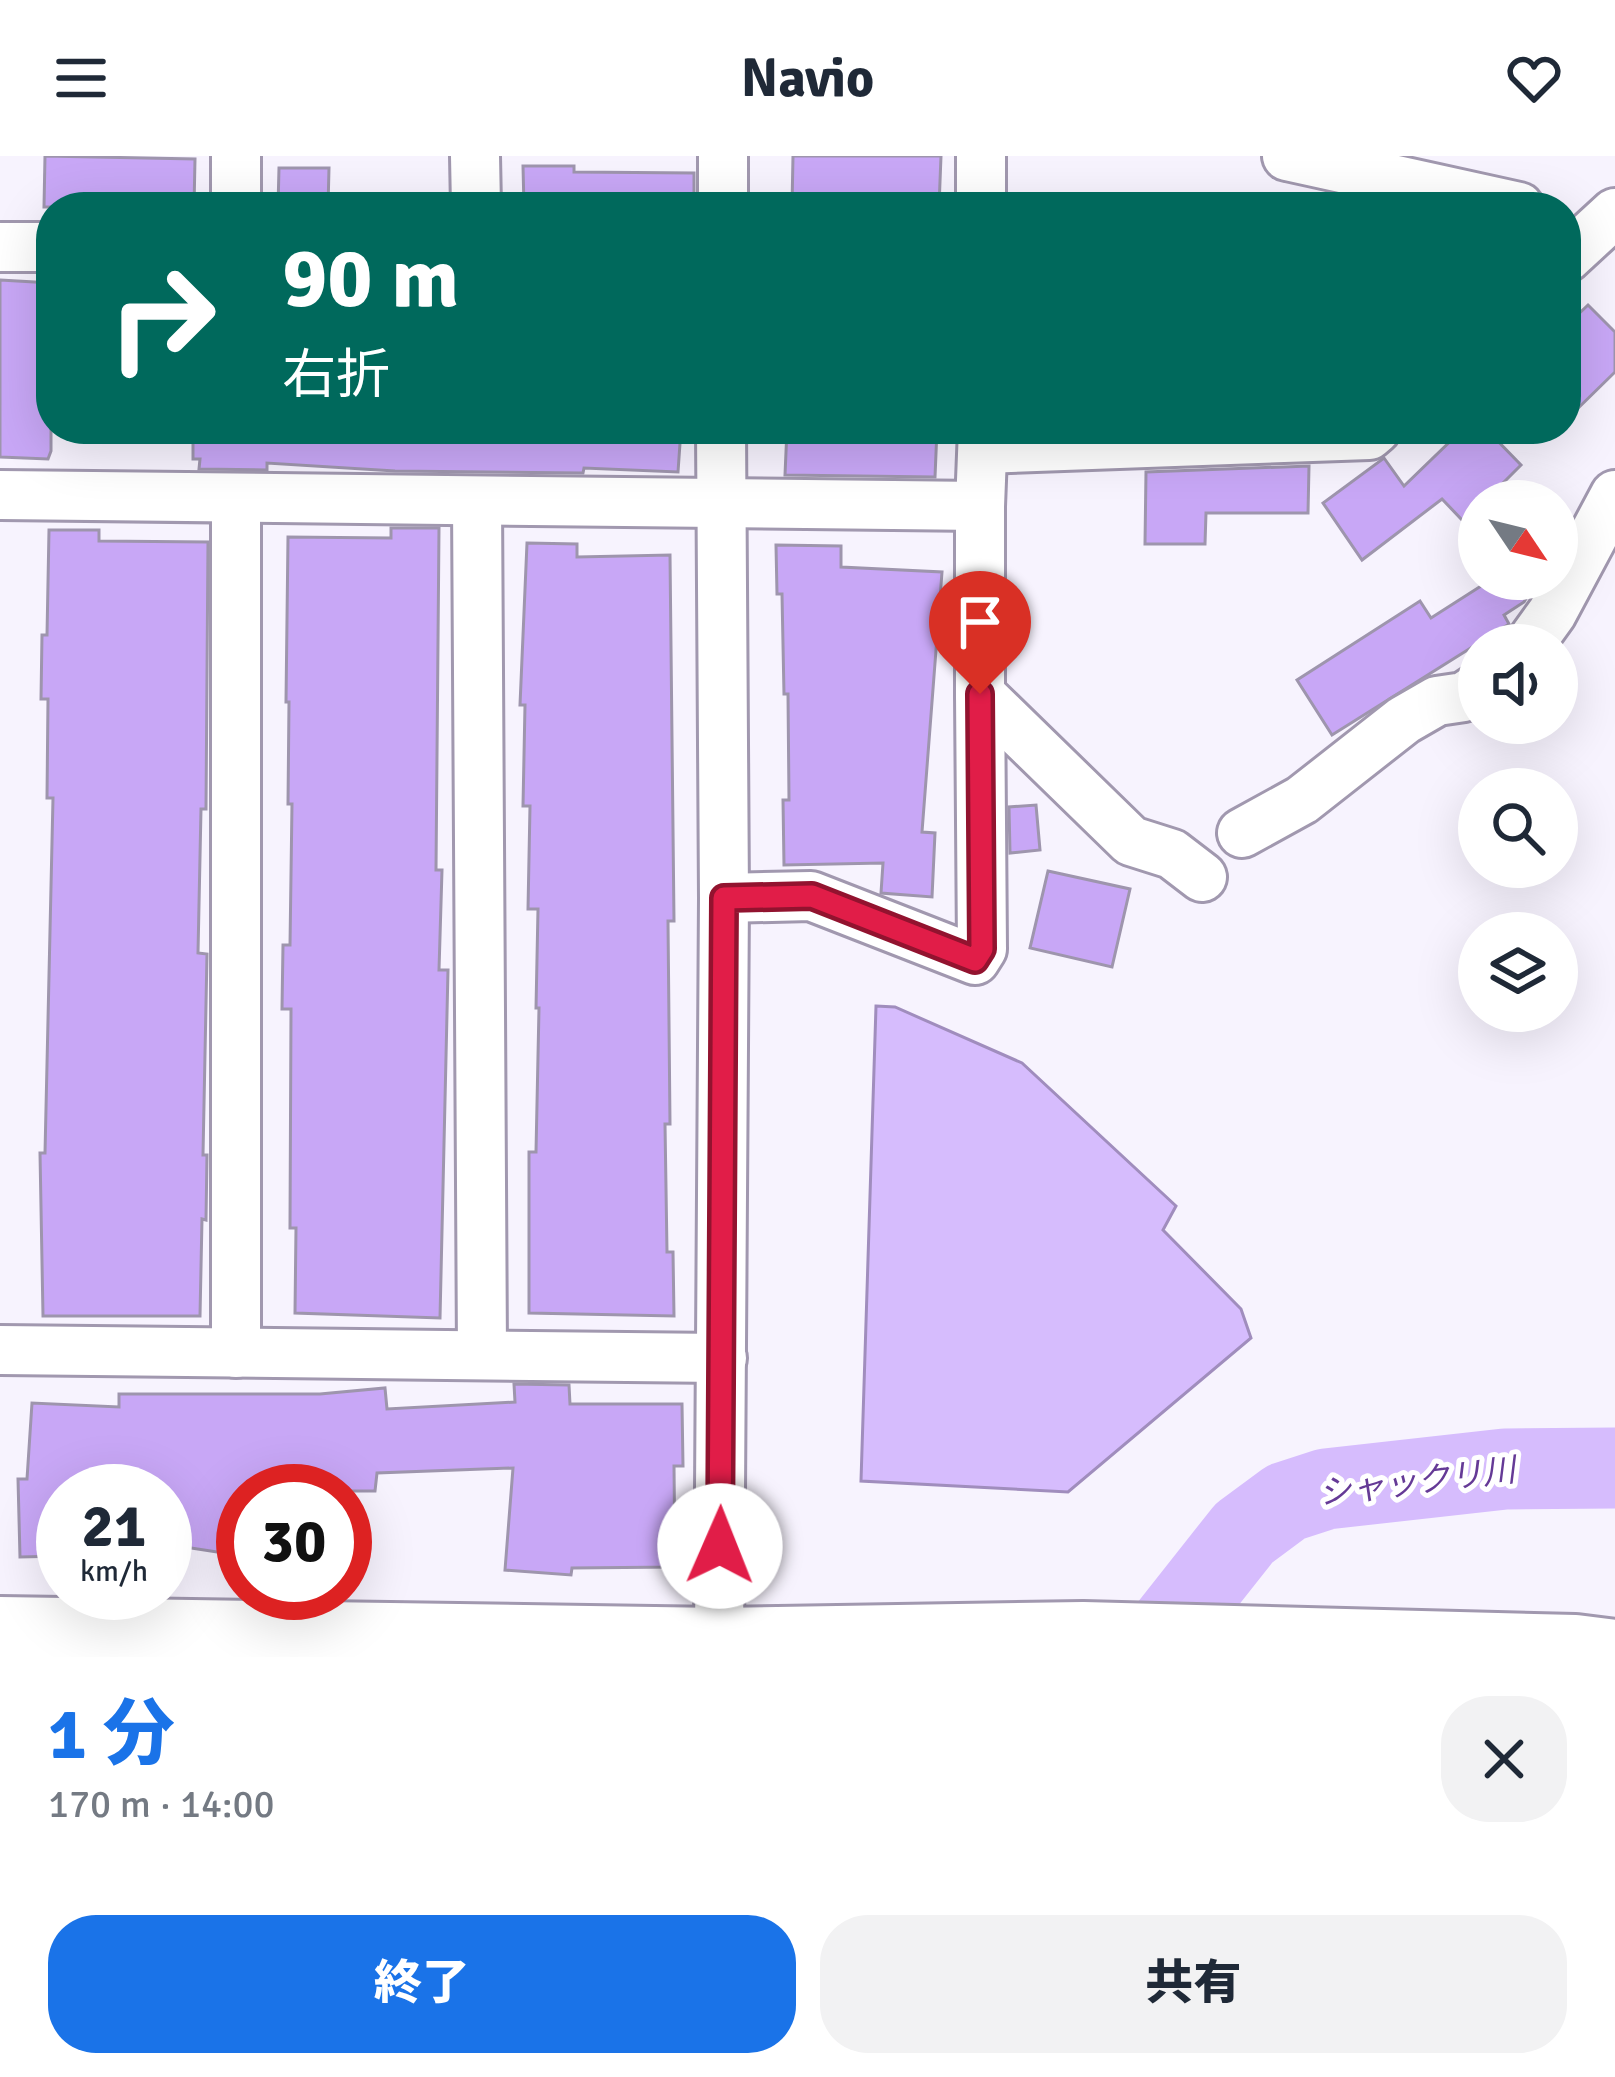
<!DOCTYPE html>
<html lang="ja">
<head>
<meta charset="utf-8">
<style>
	:root { --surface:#fff; --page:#f2f2f3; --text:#1f2937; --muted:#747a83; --accent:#1a73e8 }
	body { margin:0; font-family:Signika,"Noto Sans JP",sans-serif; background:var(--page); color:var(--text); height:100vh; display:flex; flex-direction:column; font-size:45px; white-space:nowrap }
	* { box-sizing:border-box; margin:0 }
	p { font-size:39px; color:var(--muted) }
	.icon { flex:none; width:66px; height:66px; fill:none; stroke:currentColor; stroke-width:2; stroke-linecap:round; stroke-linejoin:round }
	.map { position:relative; height:1501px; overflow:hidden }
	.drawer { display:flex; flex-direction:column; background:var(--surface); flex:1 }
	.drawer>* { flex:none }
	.guide { position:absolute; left:36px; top:36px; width:1545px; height:252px; border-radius:48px; box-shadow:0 12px 48px #0002; background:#00695c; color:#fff; overflow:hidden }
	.needle { width:78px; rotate:125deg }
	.buttons { position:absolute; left:1458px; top:324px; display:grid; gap:24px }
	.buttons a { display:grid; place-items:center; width:120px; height:120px; border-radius:50%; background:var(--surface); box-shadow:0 12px 48px #0002; font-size:60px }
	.speed { position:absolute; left:36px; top:1308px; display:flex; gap:24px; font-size:60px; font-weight:700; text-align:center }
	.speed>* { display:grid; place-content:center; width:156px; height:156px; border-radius:50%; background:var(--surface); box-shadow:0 12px 48px #0002; line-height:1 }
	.speed small { font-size:30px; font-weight:400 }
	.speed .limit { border:18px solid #d22; background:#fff; color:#111 }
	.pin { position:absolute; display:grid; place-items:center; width:102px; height:102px; color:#fff; margin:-123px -51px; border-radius:50% 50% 50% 0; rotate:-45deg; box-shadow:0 0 12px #0007 }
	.pin .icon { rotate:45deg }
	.me { position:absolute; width:132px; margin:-66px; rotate:1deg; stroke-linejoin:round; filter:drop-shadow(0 0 9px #0008) }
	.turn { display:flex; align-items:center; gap:42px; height:252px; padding:0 48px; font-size:54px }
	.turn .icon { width:156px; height:156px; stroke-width:2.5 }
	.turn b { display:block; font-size:84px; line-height:102px }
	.round { display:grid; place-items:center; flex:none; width:126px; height:126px; border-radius:48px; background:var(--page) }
	.headline { display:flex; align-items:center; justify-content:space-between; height:204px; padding:0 48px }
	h1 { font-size:72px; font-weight:800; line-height:90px; color:var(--accent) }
	.cta { display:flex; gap:24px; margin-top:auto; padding:24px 48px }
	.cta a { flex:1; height:138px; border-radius:48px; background:var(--accent); color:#fff; font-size:48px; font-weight:800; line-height:138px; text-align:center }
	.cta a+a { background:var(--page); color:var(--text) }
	header { display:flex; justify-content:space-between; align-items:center; height:156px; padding:0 48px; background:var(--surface); font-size:54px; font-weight:800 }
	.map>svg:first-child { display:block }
	.water { fill:#d6bcfd; stroke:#a08dbd; stroke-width:3 }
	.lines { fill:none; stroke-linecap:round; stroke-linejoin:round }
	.river { stroke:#d6bcfd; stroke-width:81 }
	.building { fill:#c8a7f6; stroke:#9e95ad; stroke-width:3 }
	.street-casing { stroke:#a198af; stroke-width:54 }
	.secondary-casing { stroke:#a198af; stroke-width:72 }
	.street { stroke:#fff; stroke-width:48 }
	.secondary { stroke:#fff; stroke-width:66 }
	.route-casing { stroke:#92132f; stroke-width:30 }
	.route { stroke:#e11d48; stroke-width:21 }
	.labels { text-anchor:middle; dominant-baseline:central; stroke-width:10; stroke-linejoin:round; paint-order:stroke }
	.water-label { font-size:33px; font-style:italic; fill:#653a96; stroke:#fff }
</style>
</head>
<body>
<header><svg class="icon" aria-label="menu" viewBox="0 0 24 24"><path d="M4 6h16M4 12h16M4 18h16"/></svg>Navio<svg class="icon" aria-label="heart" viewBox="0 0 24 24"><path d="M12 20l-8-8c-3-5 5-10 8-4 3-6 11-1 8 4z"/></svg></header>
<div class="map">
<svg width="1615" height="1501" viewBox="0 0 1615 1501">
	<rect width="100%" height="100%" fill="#f7f3fe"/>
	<!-- water -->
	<polygon class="water" points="876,850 895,851 1022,907 1176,1050 1163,1074 1241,1153 1251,1182 1068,1336 861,1325"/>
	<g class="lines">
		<!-- river -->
		<polyline class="river" points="1146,1501 1244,1377 1286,1346 1326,1333 1505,1313 1615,1312"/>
	</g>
	<!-- building -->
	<g class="building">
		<polygon points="45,0 195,3 194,51 44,51"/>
		<polygon points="793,0 941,0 939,51 792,51"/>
		<polygon points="523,10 574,10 574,16 694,17 694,51 524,51"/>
		<polygon points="279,12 329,12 328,51 278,51"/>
		<polygon points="0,124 51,127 51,295 48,303 0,301"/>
		<polygon points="1588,149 1615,176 1615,216 1566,264 1566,170"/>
		<polygon points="193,273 681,273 678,316 584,312 583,317 395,315 267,307 267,314 199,313 200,303 193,303"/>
		<polygon points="787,273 937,273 935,321 785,319"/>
		<polygon points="1463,273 1486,273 1521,309 1485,345 1479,345 1479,351 1464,366 1442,343 1362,404 1323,347 1384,302 1404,330"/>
		<polygon points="1309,310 1308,357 1206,357 1205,388 1145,388 1146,316"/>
		<polygon points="391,372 439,372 436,714 442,714 439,814 448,814 440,1162 295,1157 296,1072 290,1072 291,853 282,853 283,789 290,789 292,648 288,648 289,546 286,546 288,381 391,382"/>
		<polygon points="49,374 99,374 99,385 208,386 206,653 201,653 198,797 207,798 203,999 207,999 206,1064 202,1063 200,1160 43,1160 40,997 45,997 53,642 47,642 48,543 41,543 42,479 47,479"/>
		<polygon points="527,387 577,388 577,401 670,399 674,765 668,765 670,968 665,968 667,1096 673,1096 674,1160 529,1157 529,996 536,996 539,852 536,852 538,753 528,753 530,650 523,650 525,549 520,549"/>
		<polygon points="776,389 841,390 841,411 942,416 922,676 935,677 932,741 881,737 883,707 784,709 783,644 789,644 788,538 784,538 782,438 777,438"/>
		<polygon points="1492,423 1538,423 1524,446 1504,459 1509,468 1332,579 1297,524 1420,445 1431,462"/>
		<polygon points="1036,649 1040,694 1010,697 1009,651"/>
		<polygon points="1048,715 1130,733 1112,811 1030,792"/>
		<polygon points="514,1228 569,1229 570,1248 682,1248 683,1310 674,1310 675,1411 572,1412 571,1419 505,1414 513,1312 377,1317 375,1335 243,1335 243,1400 165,1388 165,1335 63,1335 63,1400 20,1401 18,1323 27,1323 32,1247 119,1251 119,1238 320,1238 385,1232 387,1253 515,1246"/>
	</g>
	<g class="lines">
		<defs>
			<g id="street">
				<polyline points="236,0 236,51"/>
				<polyline points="475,0 476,51"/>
				<polyline points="981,0 981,51"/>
				<polyline points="1287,0 1519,51"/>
				<polyline points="723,51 723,0"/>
				<polyline points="0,91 51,91"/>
				<polyline points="1566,102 1615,57"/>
				<polyline points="983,293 1369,279 1376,273"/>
				<polyline points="0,339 980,350 983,273"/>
				<polyline points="477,345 482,1197"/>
				<polyline points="980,350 980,538 1131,685 1172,698 1202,721"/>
				<polyline points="1529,489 1552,457 1615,339"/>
				<polyline points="1242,677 1302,644 1404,564 1437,545 1464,541 1479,531"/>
				<polyline points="724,742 811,740 975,804 982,793 980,538"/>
				<polyline points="0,1194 722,1202"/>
				<polyline points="236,1197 236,345"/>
				<polyline points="719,1485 724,742 721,273"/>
			</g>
			<polyline id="secondary" points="0,1474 719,1485 1083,1479 1575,1492 1615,1497"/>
		</defs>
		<!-- street casing -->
		<use href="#street" class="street-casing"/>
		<!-- secondary casing -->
		<use href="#secondary" class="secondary-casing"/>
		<!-- street -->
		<use href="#street" class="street"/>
		<!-- secondary -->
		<use href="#secondary" class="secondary"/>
	</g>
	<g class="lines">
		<defs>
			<polyline id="route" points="720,1390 724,742 812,740 975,804 982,793 980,538"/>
		</defs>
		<!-- route casing -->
		<use href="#route" class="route-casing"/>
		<!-- route -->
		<use href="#route" class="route"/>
	</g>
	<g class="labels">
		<!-- water labels -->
		<g class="water-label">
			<text transform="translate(1417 1326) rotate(-7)">シャックリ川</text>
		</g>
	</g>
</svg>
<div class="buttons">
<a><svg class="needle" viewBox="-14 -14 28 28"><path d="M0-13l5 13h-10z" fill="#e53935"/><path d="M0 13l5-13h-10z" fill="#747a83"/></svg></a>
<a><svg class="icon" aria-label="sound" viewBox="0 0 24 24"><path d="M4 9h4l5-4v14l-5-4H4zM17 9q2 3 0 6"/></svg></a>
<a><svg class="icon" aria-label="search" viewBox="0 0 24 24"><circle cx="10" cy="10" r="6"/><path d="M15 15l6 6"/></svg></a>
<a><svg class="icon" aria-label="layers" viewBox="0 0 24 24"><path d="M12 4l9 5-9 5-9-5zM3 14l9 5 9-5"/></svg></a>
</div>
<div class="speed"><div>21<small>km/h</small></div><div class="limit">30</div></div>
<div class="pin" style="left:980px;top:538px;background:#d93025"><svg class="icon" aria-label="arrive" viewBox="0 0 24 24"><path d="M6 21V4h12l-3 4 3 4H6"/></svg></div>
<svg class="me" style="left:720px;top:1390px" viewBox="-20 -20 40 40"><circle r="19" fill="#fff"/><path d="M0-13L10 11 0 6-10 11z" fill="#e11d48"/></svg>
<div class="guide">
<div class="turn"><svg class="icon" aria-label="right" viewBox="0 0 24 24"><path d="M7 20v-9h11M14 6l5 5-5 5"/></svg><div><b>90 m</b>右折</div></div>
</div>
</div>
<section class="drawer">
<div class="headline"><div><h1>1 分</h1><p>170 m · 14:00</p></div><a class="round"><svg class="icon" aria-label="close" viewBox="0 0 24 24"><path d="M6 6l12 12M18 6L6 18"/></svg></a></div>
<div class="cta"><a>終了</a><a>共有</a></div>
</section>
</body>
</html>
